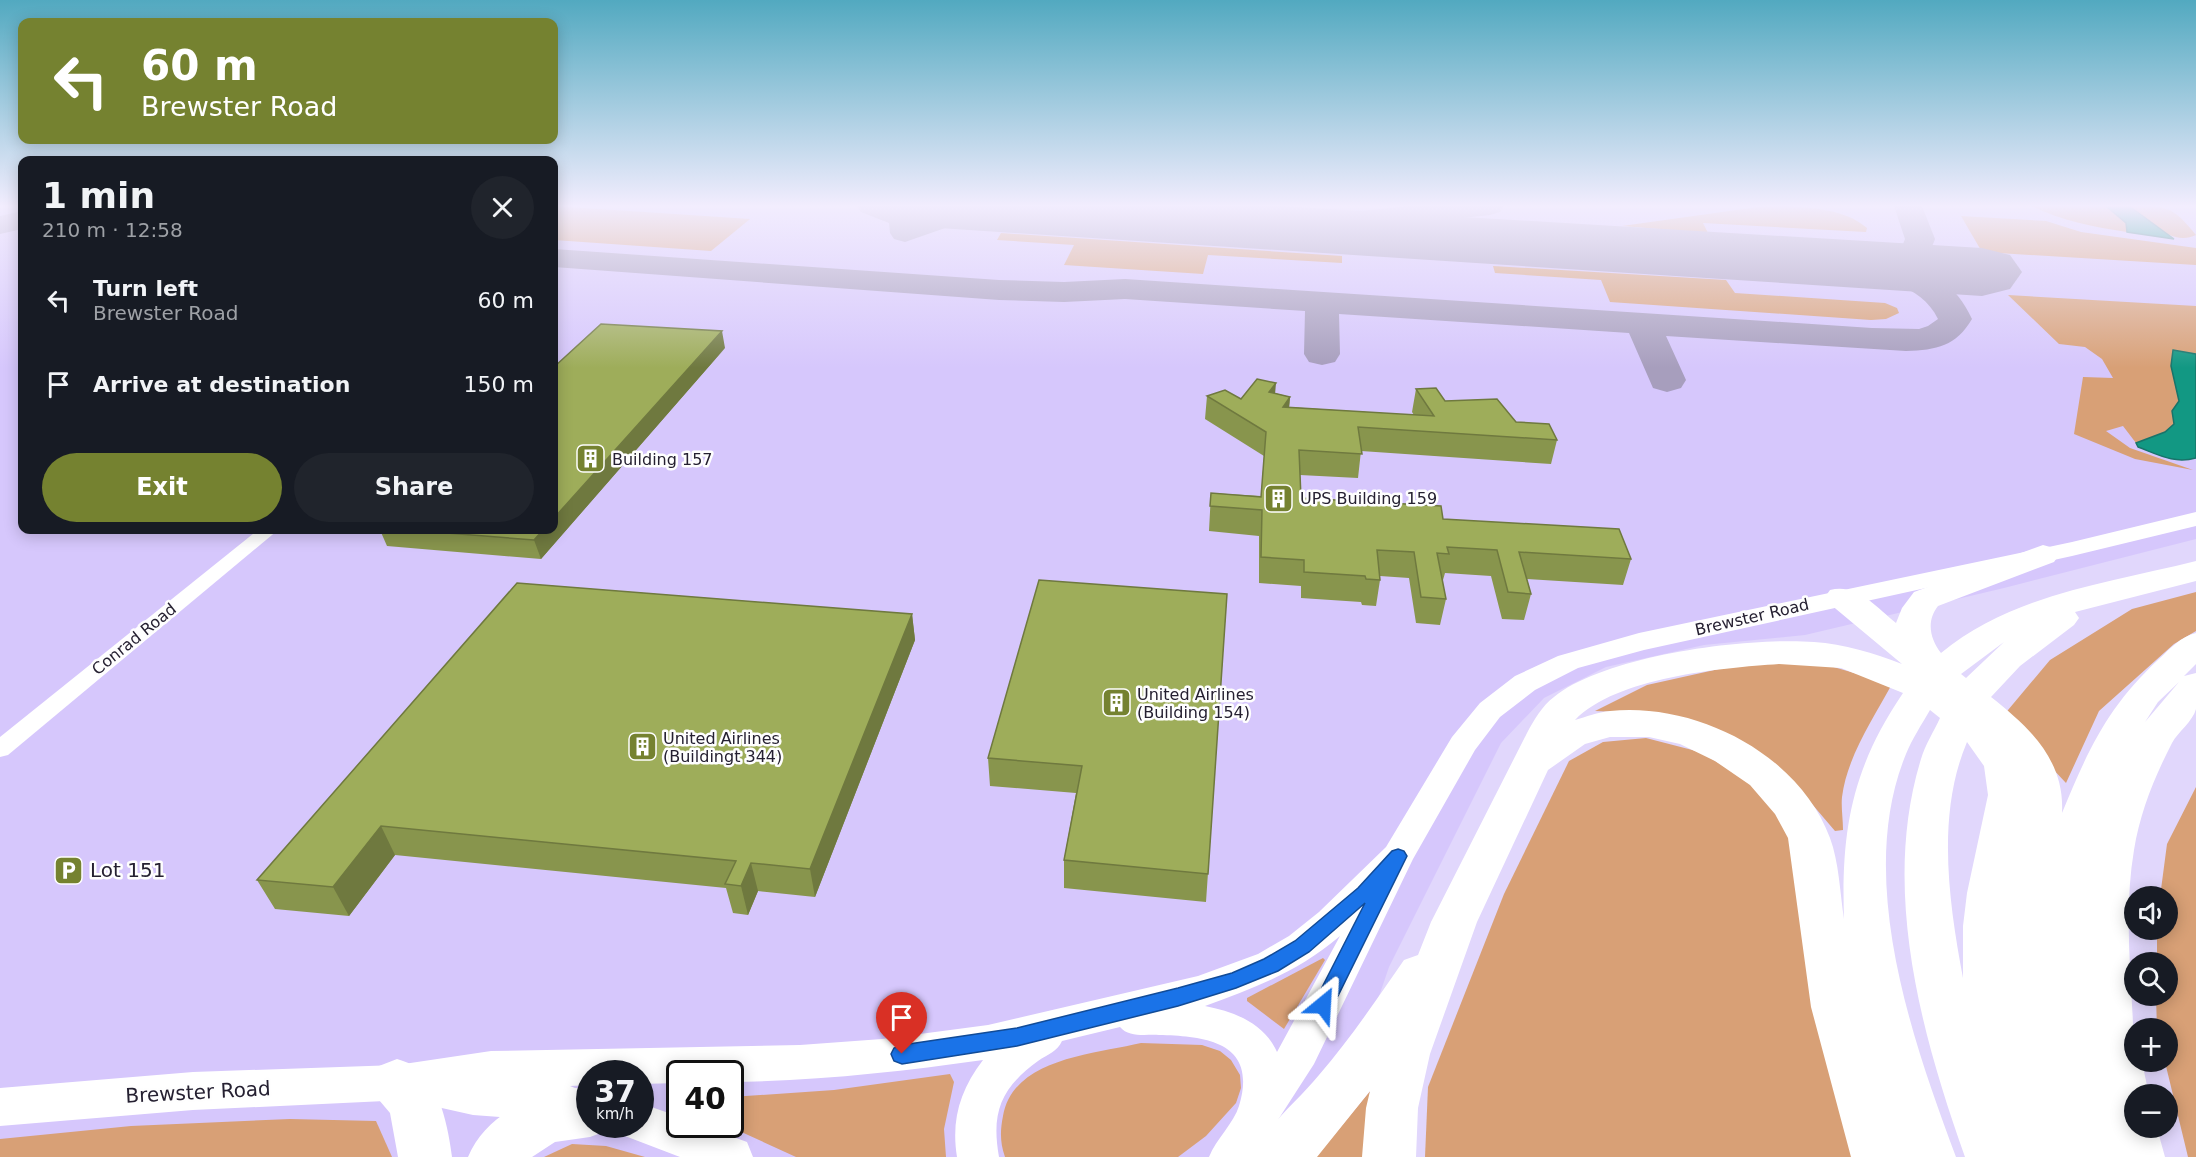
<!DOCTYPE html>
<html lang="en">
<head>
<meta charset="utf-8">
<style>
	:root { --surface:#171b24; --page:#20242c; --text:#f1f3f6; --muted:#9ea1a6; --accent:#758230 }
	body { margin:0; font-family:"DejaVu Sans",sans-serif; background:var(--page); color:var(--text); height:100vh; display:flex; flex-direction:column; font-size:22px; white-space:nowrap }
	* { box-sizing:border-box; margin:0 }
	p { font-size:20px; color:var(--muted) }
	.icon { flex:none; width:33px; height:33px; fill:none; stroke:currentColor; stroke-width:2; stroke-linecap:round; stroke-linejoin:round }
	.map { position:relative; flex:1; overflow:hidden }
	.details { position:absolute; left:18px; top:156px; width:540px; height:378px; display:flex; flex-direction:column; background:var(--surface); border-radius:12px; box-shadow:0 3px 15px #0003 }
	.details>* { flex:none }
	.top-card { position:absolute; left:18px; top:18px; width:540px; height:126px; border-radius:12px; box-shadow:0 3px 15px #0003; background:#758230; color:#fff; overflow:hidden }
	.fabs { position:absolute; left:2124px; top:886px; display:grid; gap:12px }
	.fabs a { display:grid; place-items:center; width:54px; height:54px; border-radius:50%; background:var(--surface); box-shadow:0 3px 15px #0003; font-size:30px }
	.speed { position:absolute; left:576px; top:1060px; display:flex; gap:12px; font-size:30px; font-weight:700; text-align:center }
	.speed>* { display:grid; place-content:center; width:78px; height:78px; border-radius:50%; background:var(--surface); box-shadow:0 3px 15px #0003; line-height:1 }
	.speed small { font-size:15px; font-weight:400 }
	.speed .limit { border:3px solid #111; border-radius:9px; background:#fff; color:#111 }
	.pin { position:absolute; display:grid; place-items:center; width:51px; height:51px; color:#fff; margin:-62px -26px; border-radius:50% 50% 50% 0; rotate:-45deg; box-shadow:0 0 6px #0007 }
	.pin .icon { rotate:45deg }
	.me { position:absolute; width:66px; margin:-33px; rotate:27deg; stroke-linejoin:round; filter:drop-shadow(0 0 4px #0008) }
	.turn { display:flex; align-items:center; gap:21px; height:126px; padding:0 24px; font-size:27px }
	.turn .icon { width:78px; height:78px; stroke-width:2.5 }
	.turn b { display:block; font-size:42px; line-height:51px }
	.round { display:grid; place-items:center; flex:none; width:63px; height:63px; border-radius:32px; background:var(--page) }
	.head { display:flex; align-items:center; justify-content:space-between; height:102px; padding:0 24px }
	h1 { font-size:36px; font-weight:700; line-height:45px }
	.primary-button { display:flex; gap:12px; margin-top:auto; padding:12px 24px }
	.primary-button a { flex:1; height:69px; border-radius:36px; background:var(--accent); color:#fff; font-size:24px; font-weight:700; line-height:69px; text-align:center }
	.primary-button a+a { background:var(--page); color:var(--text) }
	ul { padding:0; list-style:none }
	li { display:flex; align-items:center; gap:18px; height:84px; padding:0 24px }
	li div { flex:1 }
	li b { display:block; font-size:22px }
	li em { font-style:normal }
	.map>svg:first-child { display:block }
	.built { fill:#d6c7fc; fill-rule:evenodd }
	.green { fill:#d8a076 }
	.water { fill:#129883; stroke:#18746a; stroke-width:1.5 }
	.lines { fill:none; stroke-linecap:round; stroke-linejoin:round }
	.taxiway { fill:#a79ebd; fill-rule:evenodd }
	.runway { fill:#a79ebd; fill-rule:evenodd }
	.minor { fill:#fff; fill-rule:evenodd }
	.tertiary { fill:#fff; fill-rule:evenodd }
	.motorway { fill:#fff; fill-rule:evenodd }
	.wall { fill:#88954d }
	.shaded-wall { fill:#6f793f }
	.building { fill:#9ead5a; stroke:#6f793f; stroke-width:1.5 }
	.route { fill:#1a73e8; stroke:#114b97; stroke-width:1.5 }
	.labels { text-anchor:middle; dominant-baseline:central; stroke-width:5; stroke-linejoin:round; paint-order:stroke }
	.poi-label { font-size:16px; fill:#252031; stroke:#fefefe; text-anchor:start }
	.street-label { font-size:16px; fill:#252031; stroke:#fefefe }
	.near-poi-label { font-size:20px; fill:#252031; stroke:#fefefe; text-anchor:start }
	.near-street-label { font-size:20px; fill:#252031; stroke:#fefefe }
</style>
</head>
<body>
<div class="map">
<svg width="2196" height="1157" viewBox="0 0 2196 1157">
	<rect width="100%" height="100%" fill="#e1d7fc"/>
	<!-- built -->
	<path class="built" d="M0 206H22V530H554V206H2196V539L2004 588 1805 635 1704 645 1606 667 1544 698 1501 743 1389 967 1348 1087 1343 1157H0ZM590 1074H640V1125H590ZM680 1074H730V1125H680Z"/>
	<!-- green -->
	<g class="green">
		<polygon points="554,206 750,219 711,251 554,240"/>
		<path d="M1785 206C1813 208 1845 209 1867 228L1866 232 1703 223 1708 233 1622 226 1758 207Z"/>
		<path d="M2032 206H2106L2126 223 2127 232C2094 227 2062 221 2032 206Z"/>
		<path d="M2129 206C2166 206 2172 205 2196 235 2171 247 2149 220 2129 206Z"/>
		<polygon points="1961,216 2046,221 2081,232 2196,248 2196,265 1982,252"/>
		<polygon points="1001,233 1342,256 1342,263 1208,255 1203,274 1064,265 1074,245 997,240"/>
		<polygon points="1493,266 1726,280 1735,293 1885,303 1897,308 1899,313 1886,319 1871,320 1610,302 1601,280 1495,273"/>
		<polygon points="2008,295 2196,306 2196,354 2173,350 2171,366 2179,401 2175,424 2165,432 2136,443 2123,426 2106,431 2130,448 2193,470 2135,459 2074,434 2083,377 2113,378 2102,359 2085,347 2059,344"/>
		<polygon points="2196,592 2196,631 2174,644 2099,711 2066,783 2003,716 2050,660 2132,609"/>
		<path d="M1813 661 1892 684C1873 719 1847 757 1842 797 1841 807 1843 819 1843 830L1835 831 1794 783 1639 713 1595 711 1647 685 1746 663Z"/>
		<polygon points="1646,738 1700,752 1744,778 1786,820 1856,1157 1425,1157 1428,1087 1504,894 1569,761 1603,742"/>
		<polygon points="2196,787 2196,1157 2188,1157 2165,1062 2168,1062 2168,1029 2157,1029 2156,996 2168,996 2168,963 2157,963 2157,930 2168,930 2168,897 2160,897 2167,844"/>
		<polygon points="1323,958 1325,960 1284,1029 1247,1001 1247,998"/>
		<path d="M1141 1043 1202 1045 1220 1051 1231 1060 1240 1075 1241 1088 1236 1103 1206 1136 1178 1157H1005C1000 1143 1000 1131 1003 1116 1013 1058 1095 1054 1141 1043Z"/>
		<polygon points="950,1074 954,1082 944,1129 946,1157 796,1157 726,1125 730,1125 731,1097 834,1090"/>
		<polygon points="1384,1074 1374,1157 1316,1157"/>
		<polygon points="290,1119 376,1121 392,1157 0,1157 0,1139 131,1126"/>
		<polygon points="572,1144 606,1146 645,1157 544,1157"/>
	</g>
	<!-- water -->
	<g class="water">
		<polygon points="2106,206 2129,206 2174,239 2127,232 2126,223"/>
		<path d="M2173 350 2196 354V458C2174 464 2159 455 2138 447L2136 443 2165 432 2174 424 2172 411 2179 401 2171 366Z"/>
	</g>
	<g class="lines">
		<!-- taxiway -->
		<g class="taxiway">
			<polygon points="857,206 902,206 916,218 970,206 1025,206 1028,211 1024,217 948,227 905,242 894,239 890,233 889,223 861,212"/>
			<polygon points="1409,206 1504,206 1500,212 1490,215 1359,229 1187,231 1177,228 1172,222 1177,216 1187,213 1359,211"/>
			<path d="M1894 206H1922L1935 239C1928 259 1918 261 1898 264 1936 275 1955 283 1972 319 1956 346 1937 350 1906 351L1666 336 1686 380 1681 388 1667 392 1653 388 1629 333 1339 314 1340 354 1335 362 1322 365 1309 362 1304 354 1305 311 1125 299 1064 302 999 300 554 267V249L999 280 1064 282 1125 279 1872 328 1919 329 1928 326 1938 319C1921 283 1876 278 1841 270L1836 263 1844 255 1903 244 1905 239Z"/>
			<polygon points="22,211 22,229 0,234 0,216"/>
		</g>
		<!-- runway -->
		<polygon class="runway" points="888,206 1280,206 1982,248 2010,255 2022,272 2010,289 1982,296 924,227 899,221"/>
		<!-- minor -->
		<polygon class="minor" points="258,530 278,530 8,755 0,757 0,737"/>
		<!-- tertiary -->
		<g class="tertiary">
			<path d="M2196 512V526L2072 556 1644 650 1578 668 1535 690 1500 717 1475 750 1413 859 1314 1064 1254 1157H1209C1216 1139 1234 1123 1239 1106 1258 1043 1208 1036 1159 1035 1146 1034 1129 1038 1120 1027L1062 1041C1057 1052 1048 1054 1038 1061 1001 1088 991 1112 999 1157H957C951 1120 960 1090 983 1060 898 1072 816 1081 730 1082V1074H680V1083L640 1084V1074H590V1085L570 1086 580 1090 586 1103 580 1116 566 1122 473 1115 406 1100 193 1110 0 1126V1088L193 1072 397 1065 491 1051 800 1045 882 1039 988 1025 1198 976 1258 954 1289 936 1319 912 1386 847 1452 737 1480 703 1515 676 1558 656 1639 633 2072 542ZM1340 936 1277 1052C1264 1023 1235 1012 1205 1006 1256 987 1298 972 1340 936Z"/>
			<polygon points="640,1103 680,1117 680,1125 701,1125 747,1142 753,1157 680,1157 625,1136 621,1125 640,1125"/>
		</g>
		<!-- motorway -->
		<g class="motorway">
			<path d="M2043 545 2054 548 2059 555 2054 562 1938 606C1926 621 1930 639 1941 653 2012 594 2109 583 2196 561V581L2075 612 2079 618 2074 625 2020 666 1991 697C2029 727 2065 760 2062 813 2088 750 2108 706 2159 659 2171 648 2180 637 2196 633V664L2184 676 2196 673C2196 684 2196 698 2196 709 2193 721 2178 732 2172 743 2155 776 2140 812 2134 850 2122 921 2134 993 2134 1062H2142L2149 1095H2134V1128H2157L2165 1157H1965C1921 1033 1881 889 1921 759 1925 745 1934 731 1940 718L1930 710C1922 724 1912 739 1906 754 1855 878 1912 1039 1956 1157H1851L1811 1007 1788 838 1775 814 1750 785 1715 761 1680 744 1649 737H1610L1585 744 1548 770 1477 922 1430 1054 1418 1108 1416 1157H1362L1366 1108 1370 1091 1317 1157H1253C1266 1125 1297 1102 1319 1075 1350 1039 1377 999 1404 960L1418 955 1431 922 1527 733C1534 720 1542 706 1554 697 1606 655 1748 637 1814 642 1844 644 1874 653 1902 664L1830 604 1825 597 1830 590C1857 583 1876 607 1896 623L1902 608 1914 592ZM2004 642 1966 678 1961 674ZM1779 664 1841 668 1903 693C1852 768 1841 830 1844 919 1840 893 1839 862 1830 838 1799 754 1696 702 1610 711 1598 712 1586 717 1575 720 1617 677 1721 668 1779 664ZM2179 682 2145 722 2158 702ZM1967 742 1984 766 1988 795 1967 893 1963 926V978C1949 903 1936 815 1967 742Z"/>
			<path d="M397 1059C403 1061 410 1063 415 1066 439 1080 449 1131 452 1157H398L390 1113 379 1100 371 1083 379 1066Z"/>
			<path d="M590 1087V1125H611L609 1130 590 1137 555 1142 532 1157H468C487 1111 541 1089 590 1087Z"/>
		</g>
	</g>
	<!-- wall -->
	<g class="wall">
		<polygon points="725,348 541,559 387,546 380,530 554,530"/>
		<polygon points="1416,389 1445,401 1516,422 1557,440 1551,464 1361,451 1358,478 1300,475 1301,498 1443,519 1631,559 1623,585 1527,579 1531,594 1524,620 1502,619 1491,576 1445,573 1443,580 1442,580 1446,599 1440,625 1416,623 1409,578 1380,576 1380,580 1376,606 1362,605 1361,602 1301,598 1301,586 1259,583 1259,536 1209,531 1211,493 1261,496 1264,456 1205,419 1207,396 1241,399 1275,393 1290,397 1289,407 1414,415 1412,412"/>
		<polygon points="517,583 912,614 915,640 815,897 758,891 748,915 733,913 726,888 395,855 349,916 275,909 257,880"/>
		<polygon points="1227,594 1206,902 1064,888 1064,860 1076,793 990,786 988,758"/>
	</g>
	<!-- shaded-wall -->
	<g class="shaded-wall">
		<polygon points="722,331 725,348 541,559 534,540 543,530 554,530 554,518"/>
		<polygon points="1276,383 1274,406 1269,392"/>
		<polygon points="1290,397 1288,420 1283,407"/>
		<polygon points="912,614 915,640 815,897 810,869"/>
		<polygon points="381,826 395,855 349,916 333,887"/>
		<polygon points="751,863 758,891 748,915 741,886"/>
	</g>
	<!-- building -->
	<g class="building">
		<polygon points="601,324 722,331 554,518 554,367"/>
		<polygon points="1257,379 1276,383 1269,392 1290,397 1283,407 1434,416 1416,389 1436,388 1445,401 1497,399 1516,422 1549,424 1557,440 1358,427 1362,454 1299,450 1301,498 1441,506 1443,519 1619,529 1631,559 1519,552 1531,594 1508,592 1497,550 1447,547 1449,554 1437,553 1446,599 1421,597 1414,552 1377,550 1380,580 1366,579 1365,576 1304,572 1304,560 1261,557 1262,510 1210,506 1211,493 1261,497 1266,432 1207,396 1225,390 1241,399"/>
		<polygon points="409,530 543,530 534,540"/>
		<polygon points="1039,580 1227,594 1208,874 1064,860 1082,766 988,758"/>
		<polygon points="517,583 912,614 810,869 751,863 741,886 725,884 736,861 381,826 333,887 257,880"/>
	</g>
	<!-- sky -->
	<linearGradient id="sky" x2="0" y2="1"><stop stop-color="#52a9c0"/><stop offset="0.56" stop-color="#f2edfe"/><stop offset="1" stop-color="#f2edfe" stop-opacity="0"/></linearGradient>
	<rect width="2196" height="368" fill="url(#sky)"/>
	<!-- route -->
	<polygon class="route" points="1398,849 1404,851 1407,856 1330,1012 1323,1014 1316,1012 1313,1005 1365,903 1309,952 1278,971 1236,988 1178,1006 1017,1046 902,1064 894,1061 891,1054 894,1048 902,1045 1017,1028 1178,988 1232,973 1264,959 1295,941 1358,888 1392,851"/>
	<!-- icons -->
	<defs>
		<symbol id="building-square" viewBox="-11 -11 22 22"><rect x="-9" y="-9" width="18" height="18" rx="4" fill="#758230" stroke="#fefefe"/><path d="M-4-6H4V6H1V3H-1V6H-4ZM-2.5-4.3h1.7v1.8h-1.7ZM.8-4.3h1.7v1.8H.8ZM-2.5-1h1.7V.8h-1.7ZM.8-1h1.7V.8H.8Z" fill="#fff"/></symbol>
		<symbol id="parking-square" viewBox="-11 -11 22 22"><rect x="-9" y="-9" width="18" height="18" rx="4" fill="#758230" stroke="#fefefe"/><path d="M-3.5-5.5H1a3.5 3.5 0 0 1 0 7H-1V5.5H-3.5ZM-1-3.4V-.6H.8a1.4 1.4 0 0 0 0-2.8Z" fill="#fff"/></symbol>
	</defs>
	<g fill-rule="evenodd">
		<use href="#building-square" x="574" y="442" width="33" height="33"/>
		<use href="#building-square" x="1262" y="482" width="33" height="33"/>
		<use href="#building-square" x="1100" y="686" width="33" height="33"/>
		<use href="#building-square" x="626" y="730" width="33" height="33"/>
		<use href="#parking-square" x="52" y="854" width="33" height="33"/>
	</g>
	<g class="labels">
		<!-- poi labels -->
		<g class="poi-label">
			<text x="612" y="459">Building 157</text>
			<text x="1300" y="498">UPS Building 159</text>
			<text x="1137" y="694">United Airlines<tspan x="1137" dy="18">(Building 154)</tspan></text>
			<text x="663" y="738">United Airlines<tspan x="663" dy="18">(Buildingt 344)</tspan></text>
		</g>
		<!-- street labels -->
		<g class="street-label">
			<text transform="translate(1752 617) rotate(-13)">Brewster Road</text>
			<text transform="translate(134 639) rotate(-39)">Conrad Road</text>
		</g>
		<!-- near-poi labels -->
		<g class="near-poi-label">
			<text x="90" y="870">Lot 151</text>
		</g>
		<!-- near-street labels -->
		<g class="near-street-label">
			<text transform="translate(198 1092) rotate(-3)">Brewster Road</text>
		</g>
	</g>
</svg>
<div class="fabs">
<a><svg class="icon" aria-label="sound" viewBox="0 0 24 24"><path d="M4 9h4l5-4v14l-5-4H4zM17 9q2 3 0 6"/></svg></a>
<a><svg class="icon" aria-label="search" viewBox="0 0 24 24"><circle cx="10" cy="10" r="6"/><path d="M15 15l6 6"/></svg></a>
<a>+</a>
<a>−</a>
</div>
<div class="speed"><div>37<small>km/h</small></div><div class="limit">40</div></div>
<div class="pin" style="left:902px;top:1054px;background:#d93025"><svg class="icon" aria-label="arrive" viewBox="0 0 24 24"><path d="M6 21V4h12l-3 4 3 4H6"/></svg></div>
<svg class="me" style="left:1323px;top:1005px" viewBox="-20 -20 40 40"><path d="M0-17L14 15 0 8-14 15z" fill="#1a73e8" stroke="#fff" stroke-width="4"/></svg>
<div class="top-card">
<div class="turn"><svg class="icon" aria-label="left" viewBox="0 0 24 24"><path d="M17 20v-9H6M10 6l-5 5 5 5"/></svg><div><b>60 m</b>Brewster Road</div></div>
</div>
<section class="details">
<div class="head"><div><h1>1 min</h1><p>210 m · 12:58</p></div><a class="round"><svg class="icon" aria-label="close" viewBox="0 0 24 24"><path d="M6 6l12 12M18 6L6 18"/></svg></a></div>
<ul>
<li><svg class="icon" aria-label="left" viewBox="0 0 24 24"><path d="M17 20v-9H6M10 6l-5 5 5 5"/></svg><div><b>Turn left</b><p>Brewster Road</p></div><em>60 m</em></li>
<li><svg class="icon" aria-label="arrive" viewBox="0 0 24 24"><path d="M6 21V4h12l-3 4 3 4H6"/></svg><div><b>Arrive at destination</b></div><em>150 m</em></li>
</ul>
<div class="primary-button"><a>Exit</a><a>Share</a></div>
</section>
</div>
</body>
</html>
